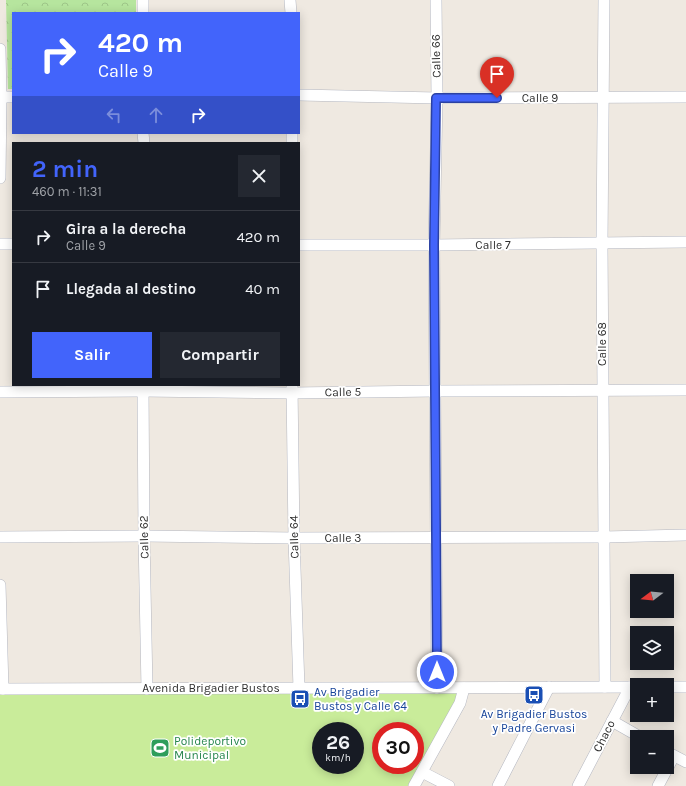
<!DOCTYPE html>
<html lang="es">
<head>
<meta charset="utf-8">
<style>
	:root { --surface:#171b24; --page:#242831; --text:#f1f3f6; --muted:#9ea1a6; --line:#363941; --accent:#4264fb }
	body { margin:0; font-family:Karla,sans-serif; background:var(--page); color:var(--text); height:100vh; display:flex; flex-direction:column; font-size:15px; white-space:nowrap }
	* { box-sizing:border-box; margin:0 }
	p { font-size:13px; color:var(--muted) }
	.icon { flex:none; width:22px; height:22px; fill:none; stroke:currentColor; stroke-width:2; stroke-linecap:round; stroke-linejoin:round }
	.map { position:relative; flex:1; overflow:hidden }
	.side { position:absolute; left:12px; top:142px; width:288px; height:244px; display:flex; flex-direction:column; background:var(--surface); border-radius:0px; box-shadow:0 2px 10px #0003 }
	.side>* { flex:none }
	.top-card { position:absolute; left:12px; top:12px; width:288px; height:122px; border-radius:0px; box-shadow:0 2px 10px #0003; background:#4264fb; color:#fff; overflow:hidden }
	.needle { width:26px; rotate:254deg }
	.tools { position:absolute; left:630px; top:574px; display:grid; gap:8px }
	.tools a { display:grid; place-items:center; width:44px; height:44px; border-radius:0px; background:var(--surface); box-shadow:0 2px 10px #0003; font-size:20px }
	.speed { position:absolute; left:312px; top:722px; display:flex; gap:8px; font-size:20px; font-weight:700; text-align:center }
	.speed>* { display:grid; place-content:center; width:52px; height:52px; border-radius:50%; background:var(--surface); box-shadow:0 2px 10px #0003; line-height:1 }
	.speed small { font-size:10px; font-weight:400 }
	.speed .limit { border:6px solid #d22; background:#fff; color:#111 }
	.pin { position:absolute; display:grid; place-items:center; width:34px; height:34px; color:#fff; margin:-41px -17px; border-radius:50% 50% 50% 0; rotate:-45deg; box-shadow:0 0 4px #0007 }
	.pin .icon { rotate:45deg }
	.me { position:absolute; width:44px; margin:-22px; rotate:0deg; stroke-linejoin:round; filter:drop-shadow(0 0 3px #0008) }
	.turn { display:flex; align-items:center; gap:14px; height:84px; padding:0 20px; font-size:18px }
	.turn .icon { width:52px; height:52px; stroke-width:2.5 }
	.turn b { display:block; font-size:28px; line-height:34px }
	.lanes { display:flex; align-items:center; height:38px; padding:0 20px; background:#0003; justify-content:center; gap:20px; direction:ltr }
	.lanes .off { opacity:.35 }
	.round { display:grid; place-items:center; flex:none; width:42px; height:42px; border-radius:0px; background:var(--page) }
	.summary { display:flex; align-items:center; justify-content:space-between; height:68px; padding:0 20px }
	h1 { font-size:24px; font-weight:700; line-height:30px; color:var(--accent) }
	.cta { display:flex; gap:8px; margin-top:auto; padding:8px 20px }
	.cta a { flex:1; height:46px; border-radius:0px; background:var(--accent); color:#fff; font-size:16px; font-weight:700; line-height:46px; text-align:center }
	.cta a+a { background:var(--page); color:var(--text) }
	ul { padding:0; list-style:none }
	li { display:flex; align-items:center; gap:12px; height:52px; padding:0 20px; border-top:1px solid var(--line) }
	li div { flex:1 }
	li b { display:block; font-size:15px }
	li em { font-style:normal }
	.map>svg:first-child { display:block }
	.forest { fill:url(#forest-crowns) }
	.pitch { fill:#c9ec9a; fill-rule:evenodd }
	.lines { fill:none; stroke-linecap:round; stroke-linejoin:round }
	.minor-casing { stroke:#b4b7c1; stroke-width:12 }
	.minor { stroke:#fff; stroke-width:11 }
	.route-casing { stroke:#2b41a3; stroke-width:10 }
	.route { stroke:#4264fb; stroke-width:7 }
	.labels { text-anchor:middle; dominant-baseline:central; stroke-width:3.5; stroke-linejoin:round; paint-order:stroke }
	.street-label { font-size:12px; fill:#2e2e2e; stroke:#fff }
	.transit-label { font-size:12px; fill:#164399; stroke:#fff; text-anchor:start }
	.leisure-label { font-size:12px; fill:#27864d; stroke:#fff; text-anchor:start }
</style>
</head>
<body>
<div class="map">
<svg width="686" height="786" viewBox="0 0 686 786">
	<defs>
		<pattern id="forest-crowns" width="20" height="18" patternUnits="userSpaceOnUse"><rect width="20" height="18" fill="#b6e59e"/><path d="M2 6a3 3 0 1 1 6 0M12 15a3 3 0 1 1 6 0" fill="none" stroke="#9dc588"/></pattern>
	</defs>
	<rect width="100%" height="100%" fill="#efe9e1"/>
	<!-- forest -->
	<polygon class="forest" points="6,0 136,0 136,13 13,13 13,89 8,89"/>
	<!-- pitch -->
	<path class="pitch" d="M464 688 412 786H0V689ZM321 731H355V765H321ZM381 731H415V765H381Z"/>
	<g class="lines">
		<defs>
			<g id="minor">
				<polyline points="290,0 291,13"/>
				<polyline points="436,0 437,98 434,245 437,688"/>
				<polyline points="604,0 602,244 605,687"/>
				<polyline points="143,13 143,0"/>
				<polyline points="0,49 1,97 0,178"/>
				<polyline points="299,95 437,98 686,97"/>
				<polyline points="0,97 13,97"/>
				<polyline points="143,133 144,143"/>
				<polyline points="292,143 292,133"/>
				<polyline points="0,244 13,244"/>
				<polyline points="299,245 434,245 686,242"/>
				<polyline points="292,385 294,538 299,688"/>
				<polyline points="143,386 144,536 147,689"/>
				<polyline points="0,392 143,391 292,393 435,391 686,390"/>
				<polyline points="0,537 144,536 294,538 604,537 686,535"/>
				<polyline points="0,585 3,689"/>
				<polyline points="667,687 686,687"/>
				<polyline points="0,689 637,687"/>
				<polyline points="612,721 640,737"/>
				<polyline points="667,752 686,762"/>
				<polyline points="422,772 449,786"/>
				<polyline points="414,786 460,703 464,688"/>
				<polyline points="498,786 549,687"/>
				<polyline points="578,786 630,687"/>
				<polyline points="658,786 674,756"/>
			</g>
		</defs>
		<!-- minor casing -->
		<use href="#minor" class="minor-casing"/>
		<!-- minor -->
		<use href="#minor" class="minor"/>
	</g>
	<g class="lines">
		<defs>
			<polyline id="route" points="437,672 434,245 436,98 497,98"/>
		</defs>
		<!-- route casing -->
		<use href="#route" class="route-casing"/>
		<!-- route -->
		<use href="#route" class="route"/>
	</g>
	<!-- icons -->
	<defs>
		<symbol id="bus-square" viewBox="-11 -11 22 22"><rect x="-9" y="-9" width="18" height="18" rx="4" fill="#1a4fb4" stroke="#fff"/><path d="M-5-6H5V4H4V6H2V4H-2V6H-4V4H-5ZM-3.5-4V0h7V-4ZM-3.5 1.2v1.5H-2V1.2ZM2 1.2v1.5H3.5V1.2Z" fill="#fff"/></symbol>
		<symbol id="stadium-square" viewBox="-11 -11 22 22"><rect x="-9" y="-9" width="18" height="18" rx="4" fill="#2e9e5b" stroke="#fff"/><path d="M0-5a6.5 5 0 1 0 0 10a6.5 5 0 1 0 0-10ZM-3.5-1.8h7v3.6h-7Z" fill="#fff"/></symbol>
	</defs>
	<g fill-rule="evenodd">
		<use href="#bus-square" x="523" y="684" width="22" height="22"/>
		<use href="#bus-square" x="289" y="688" width="22" height="22"/>
		<use href="#stadium-square" x="149" y="737" width="22" height="22"/>
	</g>
	<g class="labels">
		<!-- street labels -->
		<g class="street-label">
			<text transform="translate(436 56) rotate(-91)">Calle 66</text>
			<text x="540" y="98">Calle 9</text>
			<text x="493" y="245">Calle 7</text>
			<text transform="translate(602 344) rotate(-90)">Calle 68</text>
			<text transform="translate(343 392) rotate(-1)">Calle 5</text>
			<text transform="translate(144 537) rotate(-91)">Calle 62</text>
			<text transform="translate(294 537) rotate(-91)">Calle 64</text>
			<text x="343" y="538">Calle 3</text>
			<text x="211" y="688">Avenida Brigadier Bustos</text>
			<text transform="translate(604 736) rotate(-63)">Chaco</text>
		</g>
		<!-- transit labels -->
		<g class="transit-label">
			<text x="314" y="692">Av Brigadier<tspan x="314" dy="14">Bustos y Calle 64</tspan></text>
			<text x="534" y="714" text-anchor="middle">Av Brigadier Bustos<tspan x="534" dy="14">y Padre Gervasi</tspan></text>
		</g>
		<!-- leisure labels -->
		<g class="leisure-label">
			<text x="174" y="741">Polideportivo<tspan x="174" dy="14">Municipal</tspan></text>
		</g>
	</g>
</svg>
<div class="tools">
<a><svg class="needle" viewBox="-14 -14 28 28"><path d="M0-13l5 13h-10z" fill="#e53935"/><path d="M0 13l5-13h-10z" fill="#9ea1a6"/></svg></a>
<a><svg class="icon" aria-label="layers" viewBox="0 0 24 24"><path d="M12 4l9 5-9 5-9-5zM3 14l9 5 9-5"/></svg></a>
<a>+</a>
<a>−</a>
</div>
<div class="speed"><div>26<small>km/h</small></div><div class="limit">30</div></div>
<div class="pin" style="left:497px;top:98px;background:#d93025"><svg class="icon" aria-label="arrive" viewBox="0 0 24 24"><path d="M6 21V4h12l-3 4 3 4H6"/></svg></div>
<svg class="me" style="left:437px;top:672px" viewBox="-20 -20 40 40"><circle r="17" fill="#4264fb" stroke="#fff" stroke-width="3"/><path d="M0-11L8 9 0 5-8 9z" fill="#fff"/></svg>
<div class="top-card">
<div class="turn"><svg class="icon" aria-label="right" viewBox="0 0 24 24"><path d="M7 20v-9h11M14 6l5 5-5 5"/></svg><div><b>420 m</b>Calle 9</div></div>
<div class="lanes"><svg class="icon off" aria-label="left" viewBox="0 0 24 24"><path d="M17 20v-9H6M10 6l-5 5 5 5"/></svg><svg class="icon off" aria-label="ahead" viewBox="0 0 24 24"><path d="M12 20V5M6 11l6-6 6 6"/></svg><svg class="icon" aria-label="right" viewBox="0 0 24 24"><path d="M7 20v-9h11M14 6l5 5-5 5"/></svg></div>
</div>
<section class="side">
<div class="summary"><div><h1>2 min</h1><p>460 m · 11:31</p></div><a class="round"><svg class="icon" aria-label="close" viewBox="0 0 24 24"><path d="M6 6l12 12M18 6L6 18"/></svg></a></div>
<ul>
<li><svg class="icon" aria-label="right" viewBox="0 0 24 24"><path d="M7 20v-9h11M14 6l5 5-5 5"/></svg><div><b>Gira a la derecha</b><p>Calle 9</p></div><em>420 m</em></li>
<li><svg class="icon" aria-label="arrive" viewBox="0 0 24 24"><path d="M6 21V4h12l-3 4 3 4H6"/></svg><div><b>Llegada al destino</b></div><em>40 m</em></li>
</ul>
<div class="cta"><a>Salir</a><a>Compartir</a></div>
</section>
</div>
</body>
</html>
